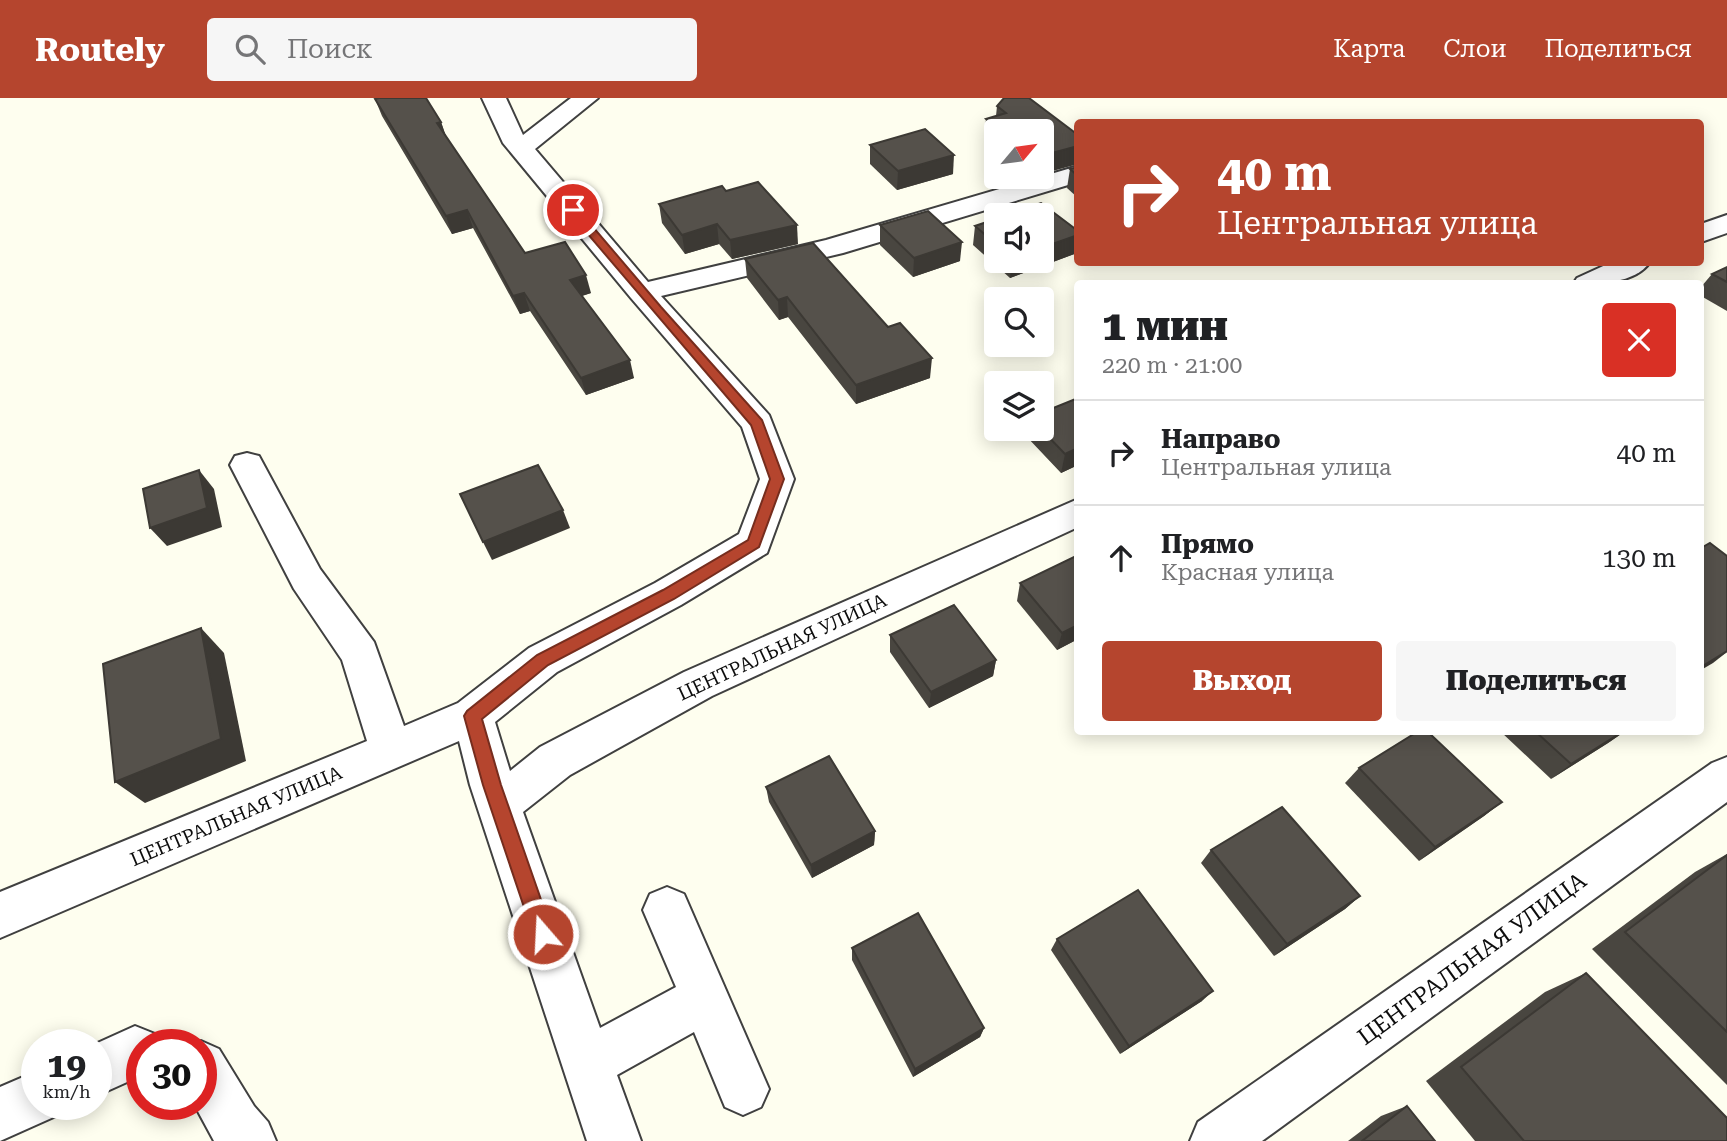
<!DOCTYPE html>
<html lang="ru">
<head>
<meta charset="utf-8">
<style>
	:root { --surface:#fff; --page:#f6f6f6; --text:#202124; --muted:#757577; --line:#e0e0e0; --accent:#b5452e }
	body { margin:0; font-family:"Roboto Serif",serif; background:var(--page); color:var(--text); height:100vh; display:flex; flex-direction:column; font-size:26px; white-space:nowrap }
	* { box-sizing:border-box; margin:0 }
	p { font-size:23px; color:var(--muted) }
	.icon { flex:none; width:38px; height:38px; fill:none; stroke:currentColor; stroke-width:2; stroke-linecap:round; stroke-linejoin:round }
	.map { position:relative; flex:1; overflow:hidden }
	.sheet { position:absolute; left:1074px; top:182px; width:630px; height:455px; display:flex; flex-direction:column; background:var(--surface); border-radius:7px; box-shadow:0 4px 18px #0003 }
	.sheet>* { flex:none }
	.guide { position:absolute; left:1074px; top:21px; width:630px; height:147px; border-radius:7px; box-shadow:0 4px 18px #0003; background:#b5452e; color:#fff; overflow:hidden }
	.needle { width:46px; rotate:61deg }
	.tools { position:absolute; left:984px; top:21px; display:grid; gap:14px }
	.tools a { display:grid; place-items:center; width:70px; height:70px; border-radius:7px; background:var(--surface); box-shadow:0 4px 18px #0003; font-size:35px }
	.speed { position:absolute; left:21px; top:931px; display:flex; gap:14px; font-size:35px; font-weight:700; text-align:center }
	.speed>* { display:grid; place-content:center; width:91px; height:91px; border-radius:50%; background:var(--surface); box-shadow:0 4px 18px #0003; line-height:1 }
	.speed small { font-size:18px; font-weight:400 }
	.speed .limit { border:10px solid #d22; background:#fff; color:#111 }
	.pin { position:absolute; display:grid; place-items:center; width:60px; height:60px; color:#fff; margin:-30px; border:4px solid #fff; border-radius:50%; box-shadow:0 2px 7px #0007 }
	.me { position:absolute; width:77px; margin:-38px; rotate:341deg; stroke-linejoin:round; filter:drop-shadow(0 0 5px #0008) }
	.turn { display:flex; align-items:center; gap:24px; height:147px; padding:0 28px; font-size:32px }
	.turn .icon { width:91px; height:91px; stroke-width:2.5 }
	.turn b { display:block; font-size:49px; line-height:60px }
	.round { display:grid; place-items:center; flex:none; width:74px; height:74px; border-radius:7px; background:var(--page) }
	.head { display:flex; align-items:center; justify-content:space-between; height:119px; padding:0 28px }
	h1 { font-size:42px; font-weight:800; line-height:52px }
	.button { display:flex; gap:14px; margin-top:auto; padding:14px 28px }
	.button a { flex:1; height:80px; border-radius:7px; background:var(--accent); color:#fff; font-size:28px; font-weight:800; line-height:80px; text-align:center }
	.button a+a { background:var(--page); color:var(--text) }
	ul { padding:0; list-style:none }
	li { display:flex; align-items:center; gap:21px; height:105px; padding:0 28px; border-top:2px solid var(--line) }
	li div { flex:1 }
	li b { display:block; font-size:26px }
	li em { font-style:normal }
	header { display:flex; align-items:center; gap:42px; box-sizing:border-box; height:98px; padding:0 35px; background:var(--accent); color:#fff }
	header strong { font-size:33px }
	nav { display:flex; gap:38px; margin-inline-start:auto; font-size:24px }
	.search { width:490px; height:63px; background:var(--page); display:flex; align-items:center; gap:18px; box-sizing:border-box; padding:0 24px; border-radius:7px; color:var(--muted); font-size:26px }
	.map>svg:first-child { display:block }
	.lines { fill:none; stroke-linecap:round; stroke-linejoin:round }
	.minor-casing { stroke:#404040; stroke-width:4 }
	.minor { fill:#fff; fill-rule:evenodd }
	.wall { fill:#494640 }
	.shaded-wall { fill:#3c3934 }
	.building { fill:#55514b; stroke:#3c3934; stroke-width:2 }
	.route { fill:#b5452e; stroke:#762d1e; stroke-width:2 }
	.labels { text-anchor:middle; dominant-baseline:central; stroke-width:7; stroke-linejoin:round; paint-order:stroke }
	.street-label { font-size:19px; fill:#0d0d0d; stroke:#fff }
	.near-street-label { font-size:23px; fill:#0d0d0d; stroke:#fff }
</style>
</head>
<body>
<header>
<strong>Routely</strong>
<div class="search"><svg class="icon" aria-label="search" viewBox="0 0 24 24"><circle cx="10" cy="10" r="6"/><path d="M15 15l6 6"/></svg>Поиск</div>
<nav><a>Карта</a><a>Слои</a><a>Поделиться</a></nav>
</header>
<div class="map">
<svg width="1727" height="1043" viewBox="0 0 1727 1043">
	<rect width="100%" height="100%" fill="#fefeef"/>
	<g class="lines">
		<defs>
			<g id="minor">
				<polygon points="482,0 506,0 523,37 571,0 598,0 535,51 648,184 826,142 1078,68 1078,84 843,155 661,198 769,317 794,381 767,455 681,507 557,574 495,624 510,673 540,649 684,574 1078,401 1078,429 712,598 570,677 523,714 600,930 676,889 643,812 650,796 667,789 684,796 769,991 761,1009 743,1017 725,1009 694,934 617,977 641,1043 587,1043 470,687 459,643 0,840 0,794 367,643 342,562 294,491 230,367 235,358 247,355 259,358 320,471 374,544 404,628 458,605 529,550 655,485 739,436 760,381 742,329 631,200 503,45"/>
				<polygon points="1727,117 1727,135 1701,144 1701,126"/>
				<path d="M1612 164H1650C1635 186 1597 186 1573 186L1577 180Z"/>
				<polygon points="1727,659 1727,704 1262,1043 1190,1043 1198,1024 1712,665"/>
				<polygon points="135,928 160,938 164,947 142,947 142,982 136,980 96,998 96,947 93,947"/>
				<polygon points="201,943 219,951 254,1008 268,1024 276,1043 214,1043 194,1006 201,1006 201,947 192,947"/>
				<polygon points="37,973 37,1006 60,1006 56,1018 0,1043 0,989"/>
			</g>
		</defs>
		<!-- minor casing -->
		<use href="#minor" class="minor-casing"/>
		<!-- minor -->
		<use href="#minor" class="minor"/>
	</g>
	<!-- wall -->
	<g class="wall">
		<polygon points="375,1 441,24 446,39 525,155 591,195 582,198 634,280 586,297 530,213 520,216 473,130 452,136 382,18"/>
		<polygon points="997,8 1078,37 1049,74 1041,67 1041,33 996,33 996,49 984,39 986,21 996,18"/>
		<polygon points="870,47 953,76 897,92 870,66"/>
		<polygon points="1078,69 1078,100 1067,90 1070,71"/>
		<polygon points="726,93 798,146 732,161 719,146 685,156 662,125 659,106"/>
		<polygon points="996,121 996,163 1041,163 1077,155 1010,180 973,147 975,128"/>
		<polygon points="880,127 960,163 913,179 880,147"/>
		<polygon points="745,161 930,280 856,306 788,219 779,222 747,180"/>
		<polygon points="1727,169 1727,213 1701,198 1701,189 1712,176"/>
		<polygon points="1078,300 1078,367 1061,375 1026,338 1028,331 1041,331"/>
		<polygon points="1078,457 1078,541 1057,552 1017,503 1020,485"/>
		<polygon points="890,537 996,562 993,578 929,610 890,554"/>
		<polygon points="1501,634 1624,634 1608,645 1551,681"/>
		<polygon points="1359,670 1502,704 1484,718 1419,763 1345,685"/>
		<polygon points="766,689 875,733 874,747 812,780 769,704"/>
		<polygon points="1211,752 1360,798 1345,811 1274,858 1201,765"/>
		<polygon points="1727,756 1727,987 1592,851 1695,774"/>
		<polygon points="1057,841 1202,903 1120,956 1051,852"/>
		<polygon points="852,850 984,930 980,939 913,979 852,862"/>
		<polygon points="1586,875 1727,1043 1475,1043 1426,983 1545,894"/>
		<polygon points="1407,1008 1435,1043 1348,1043 1381,1018"/>
	</g>
	<!-- shaded-wall -->
	<g class="shaded-wall">
		<polygon points="441,24 447,41 437,25"/>
		<polygon points="1078,48 1078,66 1049,74 1052,55"/>
		<polygon points="954,57 953,76 897,92 898,73"/>
		<polygon points="467,112 473,130 452,136 446,118"/>
		<polygon points="717,126 719,146 685,156 682,137"/>
		<polygon points="797,127 798,146 732,161 730,142"/>
		<polygon points="1078,137 1077,155 1010,180 1012,163 1041,163 1041,150"/>
		<polygon points="962,144 960,163 913,179 914,160"/>
		<polygon points="586,177 591,195 575,200 570,182"/>
		<polygon points="524,195 530,213 520,216 513,198"/>
		<polygon points="787,199 788,219 779,222 778,202"/>
		<polygon points="932,260 930,280 856,306 856,287"/>
		<polygon points="630,262 634,280 586,297 581,280"/>
		<polygon points="1078,350 1078,367 1061,375 1065,356"/>
		<polygon points="199,372 214,391 222,429 167,448 150,430"/>
		<polygon points="563,412 570,430 492,462 483,444"/>
		<polygon points="1078,527 1078,541 1057,552 1062,535"/>
		<polygon points="201,530 224,555 246,663 145,705 115,684"/>
		<polygon points="1727,553 1727,554 1713,565 1701,572 1701,569"/>
		<polygon points="996,562 993,578 929,610 931,594"/>
		<polygon points="1622,634 1624,634 1608,645 1551,681 1571,666"/>
		<polygon points="1502,704 1484,718 1419,763 1435,749"/>
		<polygon points="875,733 874,747 812,780 811,767"/>
		<polygon points="1360,798 1345,811 1274,858 1287,846"/>
		<polygon points="1213,893 1202,903 1120,956 1129,948"/>
		<polygon points="984,930 980,939 913,979 915,971"/>
	</g>
	<!-- building -->
	<g class="building">
		<polygon points="379,0 426,0 441,24 437,25 525,155 565,144 586,177 570,182 630,262 581,280 524,195 513,198 467,112 446,118 375,1"/>
		<polygon points="1004,0 1029,0 1078,37 1078,48 1052,55 1041,46 1041,33 1001,33 986,21 1006,15 997,8"/>
		<polygon points="925,31 954,57 898,73 870,47"/>
		<polygon points="1078,69 1078,78 1070,71"/>
		<polygon points="758,84 797,127 730,142 717,126 682,137 659,106 722,88 726,93"/>
		<polygon points="1041,105 1078,133 1078,137 1041,150 1041,117 1006,117"/>
		<polygon points="928,113 962,144 914,160 880,127"/>
		<polygon points="996,121 996,146 975,128"/>
		<polygon points="813,145 888,229 900,225 932,260 856,287 787,199 778,202 745,161"/>
		<polygon points="1727,169 1727,184 1712,176"/>
		<polygon points="1078,300 1078,350 1065,356 1041,331 1041,315"/>
		<polygon points="538,367 563,412 483,444 460,396"/>
		<polygon points="199,372 207,410 150,430 143,391"/>
		<polygon points="1710,445 1727,458 1727,553 1701,569 1701,450"/>
		<polygon points="1078,457 1078,527 1062,535 1020,485"/>
		<polygon points="954,507 996,562 931,594 890,537"/>
		<polygon points="201,530 221,641 115,684 103,566"/>
		<polygon points="1417,634 1428,634 1502,704 1435,749 1359,670"/>
		<polygon points="1536,634 1622,634 1571,666"/>
		<polygon points="829,658 875,733 811,767 766,689"/>
		<polygon points="1282,709 1360,798 1287,846 1211,752"/>
		<polygon points="1727,757 1727,934 1625,834"/>
		<polygon points="1138,792 1213,893 1129,948 1057,841"/>
		<polygon points="918,815 984,930 915,971 852,850"/>
		<polygon points="1586,875 1727,1020 1727,1043 1524,1043 1461,969"/>
		<polygon points="1407,1008 1435,1043 1362,1043"/>
	</g>
	<!-- route -->
	<polygon class="route" points="569,109 576,109 661,209 762,322 784,381 759,449 674,501 548,567 482,621 501,687 553,836 550,843 543,846 536,843 533,836 483,687 464,618 467,613 537,557 663,492 748,442 770,381 751,327 569,114"/>
	<g class="labels">
		<!-- street labels -->
		<g class="street-label">
			<text transform="translate(782 549) rotate(-25)">ЦЕНТРАЛЬНАЯ УЛИЦА</text>
			<text transform="translate(236 718) rotate(-23)">ЦЕНТРАЛЬНАЯ УЛИЦА</text>
		</g>
		<!-- near-street labels -->
		<g class="near-street-label">
			<text transform="translate(1472 861) rotate(-36)">ЦЕНТРАЛЬНАЯ УЛИЦА</text>
		</g>
	</g>
</svg>
<div class="tools">
<a><svg class="needle" viewBox="-14 -14 28 28"><path d="M0-13l5 13h-10z" fill="#e53935"/><path d="M0 13l5-13h-10z" fill="#757577"/></svg></a>
<a><svg class="icon" aria-label="sound" viewBox="0 0 24 24"><path d="M4 9h4l5-4v14l-5-4H4zM17 9q2 3 0 6"/></svg></a>
<a><svg class="icon" aria-label="search" viewBox="0 0 24 24"><circle cx="10" cy="10" r="6"/><path d="M15 15l6 6"/></svg></a>
<a><svg class="icon" aria-label="layers" viewBox="0 0 24 24"><path d="M12 4l9 5-9 5-9-5zM3 14l9 5 9-5"/></svg></a>
</div>
<div class="speed"><div>19<small>km/h</small></div><div class="limit">30</div></div>
<div class="pin" style="left:573px;top:112px;background:#d93025"><svg class="icon" aria-label="arrive" viewBox="0 0 24 24"><path d="M6 21V4h12l-3 4 3 4H6"/></svg></div>
<svg class="me" style="left:543px;top:836px" viewBox="-20 -20 40 40"><circle r="17" fill="#b5452e" stroke="#fff" stroke-width="3"/><path d="M0-11L8 9 0 5-8 9z" fill="#fff"/></svg>
<div class="guide">
<div class="turn"><svg class="icon" aria-label="right" viewBox="0 0 24 24"><path d="M7 20v-9h11M14 6l5 5-5 5"/></svg><div><b>40 m</b>Центральная улица</div></div>
</div>
<section class="sheet">
<div class="head"><div><h1>1 мин</h1><p>220 m · 21:00</p></div><a class="round" style="background:#d93025;color:#fff"><svg class="icon" aria-label="close" viewBox="0 0 24 24"><path d="M6 6l12 12M18 6L6 18"/></svg></a></div>
<ul>
<li><svg class="icon" aria-label="right" viewBox="0 0 24 24"><path d="M7 20v-9h11M14 6l5 5-5 5"/></svg><div><b>Направо</b><p>Центральная улица</p></div><em>40 m</em></li>
<li><svg class="icon" aria-label="ahead" viewBox="0 0 24 24"><path d="M12 20V5M6 11l6-6 6 6"/></svg><div><b>Прямо</b><p>Красная улица</p></div><em>130 m</em></li>
</ul>
<div class="button"><a>Выход</a><a>Поделиться</a></div>
</section>
</div>
</body>
</html>
